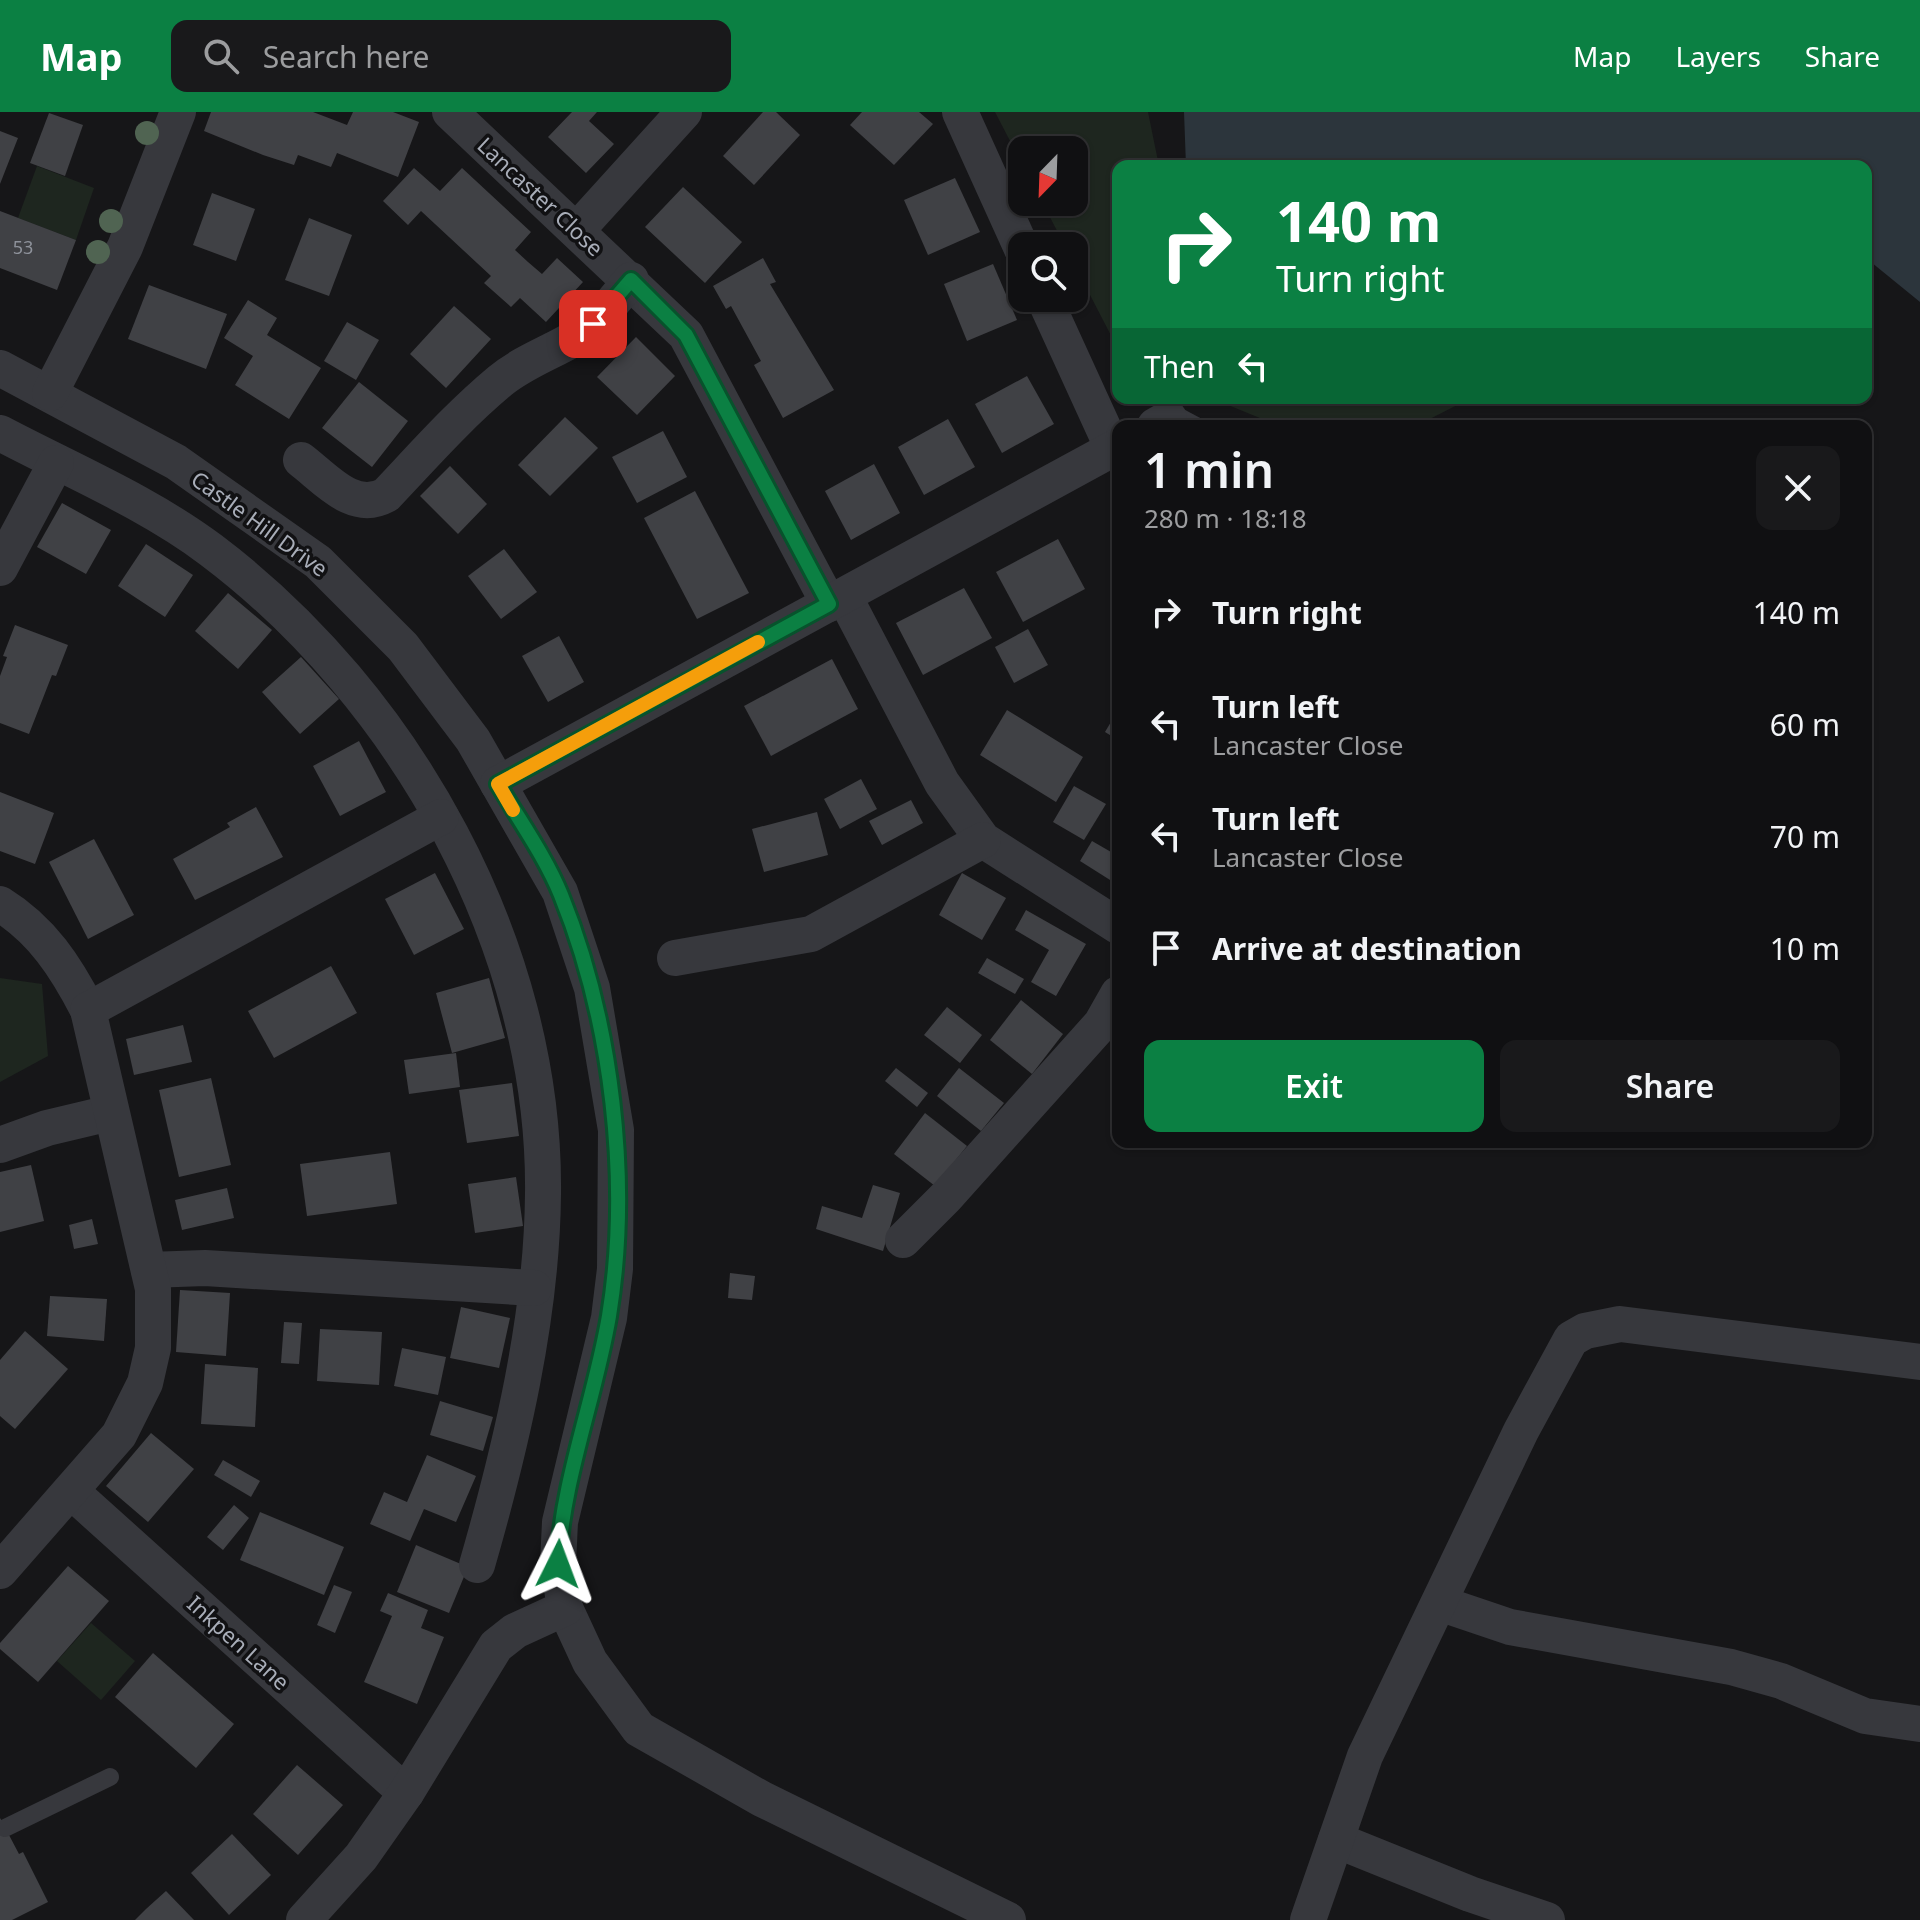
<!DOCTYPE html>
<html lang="en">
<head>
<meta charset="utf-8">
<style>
	:root { --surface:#101012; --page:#19191b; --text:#f1f3f6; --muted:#9c9d9f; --line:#303032; --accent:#0b8043 }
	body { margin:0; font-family:"Noto Sans",sans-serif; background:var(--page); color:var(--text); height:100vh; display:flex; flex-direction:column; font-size:30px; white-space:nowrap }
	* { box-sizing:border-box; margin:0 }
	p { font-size:26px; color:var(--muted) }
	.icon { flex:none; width:44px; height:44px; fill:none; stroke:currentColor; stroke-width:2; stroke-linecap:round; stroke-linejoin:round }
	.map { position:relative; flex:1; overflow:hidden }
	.details { position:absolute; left:1112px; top:308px; width:760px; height:728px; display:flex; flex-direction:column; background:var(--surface); border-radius:16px; box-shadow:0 2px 6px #0004,0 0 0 2px var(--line) }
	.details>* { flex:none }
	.hud { position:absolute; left:1112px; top:48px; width:760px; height:244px; border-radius:16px; box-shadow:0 2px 6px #0004,0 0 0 2px var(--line); background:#0b8043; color:#fff; overflow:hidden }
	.needle { width:52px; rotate:203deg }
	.buttons { position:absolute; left:1008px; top:24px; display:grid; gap:16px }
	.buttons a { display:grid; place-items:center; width:80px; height:80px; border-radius:16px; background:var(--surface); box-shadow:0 2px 6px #0004,0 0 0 2px var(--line); font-size:40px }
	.pin { position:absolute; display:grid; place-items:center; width:68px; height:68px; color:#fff; margin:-34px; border-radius:16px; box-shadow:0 4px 12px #0006 }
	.me { position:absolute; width:88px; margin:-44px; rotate:3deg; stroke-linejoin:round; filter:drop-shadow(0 0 6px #0008) }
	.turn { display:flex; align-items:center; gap:28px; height:168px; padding:0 32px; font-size:36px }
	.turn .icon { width:104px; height:104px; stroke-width:2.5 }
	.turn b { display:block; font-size:56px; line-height:68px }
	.then { display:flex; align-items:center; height:76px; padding:0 32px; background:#0003; gap:16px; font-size:30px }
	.round { display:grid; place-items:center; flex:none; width:84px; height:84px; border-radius:16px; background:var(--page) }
	.head { display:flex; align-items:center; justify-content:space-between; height:136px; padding:0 32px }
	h1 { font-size:48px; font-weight:600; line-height:60px }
	.button { display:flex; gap:16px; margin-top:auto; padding:16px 32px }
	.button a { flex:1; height:92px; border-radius:16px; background:var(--accent); color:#fff; font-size:32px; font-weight:600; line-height:92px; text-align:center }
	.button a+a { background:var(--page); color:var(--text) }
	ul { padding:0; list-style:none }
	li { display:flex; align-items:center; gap:24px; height:112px; padding:0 32px }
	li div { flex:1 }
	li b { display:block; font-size:30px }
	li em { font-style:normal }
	header { display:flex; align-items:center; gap:48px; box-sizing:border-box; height:112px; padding:0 40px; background:var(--accent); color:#fff }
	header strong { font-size:38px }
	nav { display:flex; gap:44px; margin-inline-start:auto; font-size:28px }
	.search { width:560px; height:72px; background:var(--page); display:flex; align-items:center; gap:20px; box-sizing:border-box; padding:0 28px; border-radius:16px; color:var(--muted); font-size:30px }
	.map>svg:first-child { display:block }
	.green { fill:#1e261f }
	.water { fill:#2c353c }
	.building { fill:#404145 }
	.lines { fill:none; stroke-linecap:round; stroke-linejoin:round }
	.service { stroke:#37383d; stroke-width:18 }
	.minor { stroke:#37383d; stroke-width:36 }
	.tree { fill:#506452 }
	.route-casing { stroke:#07532c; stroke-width:20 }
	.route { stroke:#0b8043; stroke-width:14 }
	.slow { stroke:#f59e0b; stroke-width:14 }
	.labels { text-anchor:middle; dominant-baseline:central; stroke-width:7; stroke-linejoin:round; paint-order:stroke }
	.number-label { font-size:18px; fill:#8e929b }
	.street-label { font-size:22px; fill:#a8adb8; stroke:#111113 }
</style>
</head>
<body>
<header>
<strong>Map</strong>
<div class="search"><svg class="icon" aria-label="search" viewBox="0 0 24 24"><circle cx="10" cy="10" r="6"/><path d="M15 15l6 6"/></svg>Search here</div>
<nav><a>Map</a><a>Layers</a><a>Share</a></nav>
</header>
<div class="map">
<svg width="1920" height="1808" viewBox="0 0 1920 1808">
	<rect width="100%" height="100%" fill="#161618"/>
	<!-- green -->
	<g class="green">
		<polygon points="995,0 1148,0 1159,54 1118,54 1118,237 1074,152 1074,134 1065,134 1042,90 1074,90 1074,38 1022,38 1022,52"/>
		<polygon points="37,54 94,76 76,128 18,106"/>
		<polygon points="1211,286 1471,286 1416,314 1279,314"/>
		<polygon points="0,866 42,872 48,944 0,970"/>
		<polygon points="91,1511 135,1549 101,1588 57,1549"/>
	</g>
	<!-- water -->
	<polygon class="water" points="1184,0 1920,0 1920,190 1866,146 1866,54 1186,54"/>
	<!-- building -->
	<g class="building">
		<polygon points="211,0 313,0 347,13 353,0 393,0 419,10 398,65 337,41 331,55 298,43 294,53 263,43 204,19"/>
		<polygon points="572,0 597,0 589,9 614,32 586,61 548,25"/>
		<polygon points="763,0 776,0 800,23 754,73 723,44"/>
		<polygon points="862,0 919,0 933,12 894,53 850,13"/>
		<polygon points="49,1 83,13 65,64 30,51"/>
		<polygon points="0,19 18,26 0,72"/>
		<polygon points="414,56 440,79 462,56 531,120 515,138 528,150 542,162 557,146 583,170 546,210 520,186 511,195 484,171 491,164 421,99 408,113 383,89"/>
		<polygon points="955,66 980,120 928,143 904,88"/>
		<polygon points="683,75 742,130 705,171 645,115"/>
		<polygon points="212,81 255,97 236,149 193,133"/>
		<polygon points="0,99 76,128 57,178 0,156"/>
		<polygon points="309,106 352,123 329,184 285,168"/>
		<polygon points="763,146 776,170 770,172 834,278 783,306 754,253 761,249 731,194 726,197 713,174"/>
		<polygon points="993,152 1017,208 967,229 944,172"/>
		<polygon points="149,173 227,202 206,257 128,227"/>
		<polygon points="248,188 277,206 267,223 321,256 289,307 235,273 253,244 224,226"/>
		<polygon points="454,194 491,227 446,276 410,242"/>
		<polygon points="347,210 379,228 356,268 324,249"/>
		<polygon points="636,225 675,264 637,303 597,265"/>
		<polygon points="1027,264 1054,312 1002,341 975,292"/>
		<polygon points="359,270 408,309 372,355 322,316"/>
		<polygon points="565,305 598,336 550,384 518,353"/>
		<polygon points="948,307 975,355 924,383 898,335"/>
		<polygon points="663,319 687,365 637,391 612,345"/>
		<polygon points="874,352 900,401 851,428 825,379"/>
		<polygon points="450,354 487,392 458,422 420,384"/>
		<polygon points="695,379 749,481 697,507 644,406"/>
		<polygon points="62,391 111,418 86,462 37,435"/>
		<polygon points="1058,427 1085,477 1023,510 996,460"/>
		<polygon points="146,432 193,463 165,505 118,474"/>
		<polygon points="504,437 537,480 501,507 468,464"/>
		<polygon points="964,476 992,526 923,563 896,511"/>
		<polygon points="228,481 272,518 238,557 195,519"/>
		<polygon points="15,513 68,533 56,564 52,563 29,622 0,611 0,564 7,545 3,544"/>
		<polygon points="1028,517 1048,553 1014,571 995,535"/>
		<polygon points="559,524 584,570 548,590 522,544"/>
		<polygon points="301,545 339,587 300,622 262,580"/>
		<polygon points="832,547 858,597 771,644 744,594"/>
		<polygon points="1007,598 1083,645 1056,690 980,643"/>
		<polygon points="1118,598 1118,628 1105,620"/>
		<polygon points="359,629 386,680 340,704 313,654"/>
		<polygon points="861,667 877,697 840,717 824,687"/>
		<polygon points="1074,674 1106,692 1084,728 1053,710"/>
		<polygon points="0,680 54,701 35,752 0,739"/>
		<polygon points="911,688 923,711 882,733 869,709"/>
		<polygon points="256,695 283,745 195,788 173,747 230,715 227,711"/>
		<polygon points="817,700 828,743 764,760 752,717"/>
		<polygon points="94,727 134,803 88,827 49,750"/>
		<polygon points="1092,729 1118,744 1118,773 1080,749"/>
		<polygon points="435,761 464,817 414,843 385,787"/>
		<polygon points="962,761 1006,786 982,828 939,803"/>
		<polygon points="1026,798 1086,832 1056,884 1031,870 1049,838 1015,818"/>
		<polygon points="987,846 1024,867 1015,882 978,861"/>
		<polygon points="331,854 357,901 274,946 248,899"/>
		<polygon points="489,866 505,926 452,941 436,881"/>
		<polygon points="1021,888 1063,922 1032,962 990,928"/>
		<polygon points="947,895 982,923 960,951 924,923"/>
		<polygon points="183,913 192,950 134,963 126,927"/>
		<polygon points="456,941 460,975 409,982 404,948"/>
		<polygon points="896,956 928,981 917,995 885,969"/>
		<polygon points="959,956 1004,991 981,1019 937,984"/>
		<polygon points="211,966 231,1053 179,1065 159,978"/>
		<polygon points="512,971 519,1024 467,1031 459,978"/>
		<polygon points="925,1001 967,1034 935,1074 894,1042"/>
		<polygon points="390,1040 397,1092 307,1104 300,1052"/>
		<polygon points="31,1053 44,1109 0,1120 0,1060"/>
		<polygon points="516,1065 523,1114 475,1121 468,1072"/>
		<polygon points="873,1073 900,1081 883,1139 816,1117 822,1094 862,1106"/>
		<polygon points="227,1076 234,1106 182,1118 175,1088"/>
		<polygon points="92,1107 98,1132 74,1137 69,1113"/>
		<polygon points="730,1161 755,1164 752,1188 728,1186"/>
		<polygon points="180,1178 230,1181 226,1244 176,1240"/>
		<polygon points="50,1184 107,1187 104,1229 47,1224"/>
		<polygon points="461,1195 510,1206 499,1256 450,1246"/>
		<polygon points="284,1210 302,1211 299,1252 281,1251"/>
		<polygon points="320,1217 382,1220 379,1273 317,1269"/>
		<polygon points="25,1219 68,1257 15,1317 0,1304 0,1248"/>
		<polygon points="402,1236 446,1245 438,1283 394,1274"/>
		<polygon points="205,1252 258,1256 255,1315 201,1312"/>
		<polygon points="440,1289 493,1305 483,1339 430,1323"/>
		<polygon points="151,1321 194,1357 148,1410 106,1374"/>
		<polygon points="427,1343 476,1364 456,1410 424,1397 410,1429 370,1412 384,1380 407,1390"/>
		<polygon points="223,1348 260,1369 251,1385 214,1363"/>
		<polygon points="234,1393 249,1406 223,1438 207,1425"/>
		<polygon points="260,1400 344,1435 324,1483 240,1448"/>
		<polygon points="416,1433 468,1455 449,1501 397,1480"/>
		<polygon points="68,1454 109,1489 38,1570 0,1537 0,1531"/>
		<polygon points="334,1473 352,1480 335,1521 317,1513"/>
		<polygon points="388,1481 428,1498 421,1516 444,1525 417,1592 364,1570 392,1504 380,1499"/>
		<polygon points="153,1541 234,1612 196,1656 115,1585"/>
		<polygon points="297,1653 343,1693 298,1743 253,1702"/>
		<polygon points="0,1706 19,1742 23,1740 48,1790 12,1808 0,1808"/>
		<polygon points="232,1722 271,1763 229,1803 191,1761"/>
		<polygon points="166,1779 194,1808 135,1808 146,1797"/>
	</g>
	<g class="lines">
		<!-- service -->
		<g class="service">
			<polyline points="1169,306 1181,306 1196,314"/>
			<polyline points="5,1716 110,1665"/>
		</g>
		<!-- minor -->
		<g class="minor">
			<polyline points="450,0 686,223 829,492"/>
			<polyline points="960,0 1022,137"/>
			<polyline points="577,118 684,0"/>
			<polyline points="1044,186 1113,337"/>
			<polyline points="0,256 176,350 318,450 403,535 473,628 560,780 592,876 616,1018 615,1157 609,1206 560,1410 558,1452 565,1496 590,1550 639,1617 762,1687 1008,1808"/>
			<polyline points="50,281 125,135 178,0"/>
			<polyline points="1155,314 1169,306"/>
			<path d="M0 321C70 358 147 390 211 438 405 584 546 835 543 1082 542 1205 511 1335 477 1453"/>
			<path d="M301 348C326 367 353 401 386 383 423 344 458 304 500 269 523 250 550 241 575 226 597 212 614 188 631 168"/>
			<polyline points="0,456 56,351"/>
			<polyline points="844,484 942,671 983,728 1118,814"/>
			<polyline points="498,672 1118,334"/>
			<path d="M0 792C42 818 66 855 88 898"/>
			<polyline points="675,846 811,822 983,728"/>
			<polyline points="0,1033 47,1016 110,1001"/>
			<polyline points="903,1128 946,1085 1101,912 1118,882"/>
			<polyline points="149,1158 205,1156 534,1176"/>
			<polyline points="72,1380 406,1681"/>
			<polyline points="0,1459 119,1323 145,1271 153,1236 153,1177 88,898 441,705"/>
			<polyline points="1439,1491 1510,1515 1731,1555 1781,1569 1865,1604 1920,1612"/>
			<polyline points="1336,1728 1470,1782 1547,1808"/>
			<polyline points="304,1808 361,1745 406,1681 496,1534 515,1519 565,1496"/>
			<polyline points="1308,1808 1365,1644 1521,1319 1571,1227 1585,1219 1620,1212 1920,1250"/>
		</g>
	</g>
	<!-- trees -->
	<g class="tree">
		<circle cx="147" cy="21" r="12"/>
		<circle cx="111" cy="109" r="12"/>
		<circle cx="98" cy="140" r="12"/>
	</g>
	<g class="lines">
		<defs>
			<path id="route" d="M558 1452C562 1368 595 1287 609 1204 631 1069 612 909 561 783 545 744 519 708 498 672L829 492 686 223 631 168 593 212"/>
		</defs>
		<!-- route casing -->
		<use href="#route" class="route-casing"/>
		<!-- route -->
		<use href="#route" class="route"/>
		<!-- slow -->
		<polyline class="slow" points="513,698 498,672 758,530"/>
	</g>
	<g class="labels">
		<!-- number labels -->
		<g class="number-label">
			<text x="23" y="135">53</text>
		</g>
		<!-- street labels -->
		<g class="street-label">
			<text transform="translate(541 84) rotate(43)">Lancaster Close</text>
			<text transform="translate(260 411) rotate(36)">Castle Hill Drive</text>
			<text transform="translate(239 1530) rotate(42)">Inkpen Lane</text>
		</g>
	</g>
</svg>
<div class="buttons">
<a><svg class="needle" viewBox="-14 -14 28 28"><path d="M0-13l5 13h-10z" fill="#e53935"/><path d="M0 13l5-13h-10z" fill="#9c9d9f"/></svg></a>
<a><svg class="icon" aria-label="search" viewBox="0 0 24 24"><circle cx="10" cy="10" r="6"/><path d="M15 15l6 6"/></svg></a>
</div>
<div class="pin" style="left:593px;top:212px;background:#d93025"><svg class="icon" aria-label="arrive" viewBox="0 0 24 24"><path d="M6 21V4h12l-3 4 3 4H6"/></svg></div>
<svg class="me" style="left:558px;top:1452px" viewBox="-20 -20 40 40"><path d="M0-17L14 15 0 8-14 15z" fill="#0b8043" stroke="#fff" stroke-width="4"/></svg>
<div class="hud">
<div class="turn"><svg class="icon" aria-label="right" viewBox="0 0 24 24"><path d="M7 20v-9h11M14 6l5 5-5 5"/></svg><div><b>140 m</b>Turn right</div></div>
<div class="then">Then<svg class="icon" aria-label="left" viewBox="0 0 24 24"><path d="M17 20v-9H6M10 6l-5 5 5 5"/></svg></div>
</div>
<section class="details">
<div class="head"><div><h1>1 min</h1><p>280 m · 18:18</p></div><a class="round"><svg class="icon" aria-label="close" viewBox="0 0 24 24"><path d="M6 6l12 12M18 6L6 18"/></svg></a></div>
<ul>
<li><svg class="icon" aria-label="right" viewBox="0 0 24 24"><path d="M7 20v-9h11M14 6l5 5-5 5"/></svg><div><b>Turn right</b></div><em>140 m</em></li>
<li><svg class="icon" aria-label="left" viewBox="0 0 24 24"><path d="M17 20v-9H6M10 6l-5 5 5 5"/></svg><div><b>Turn left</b><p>Lancaster Close</p></div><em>60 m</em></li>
<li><svg class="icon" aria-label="left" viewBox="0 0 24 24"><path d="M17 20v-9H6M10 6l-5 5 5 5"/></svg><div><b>Turn left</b><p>Lancaster Close</p></div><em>70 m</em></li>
<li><svg class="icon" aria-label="arrive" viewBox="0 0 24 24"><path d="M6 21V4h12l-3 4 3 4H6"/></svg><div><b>Arrive at destination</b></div><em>10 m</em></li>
</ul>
<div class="button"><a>Exit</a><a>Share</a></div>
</section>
</div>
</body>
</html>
